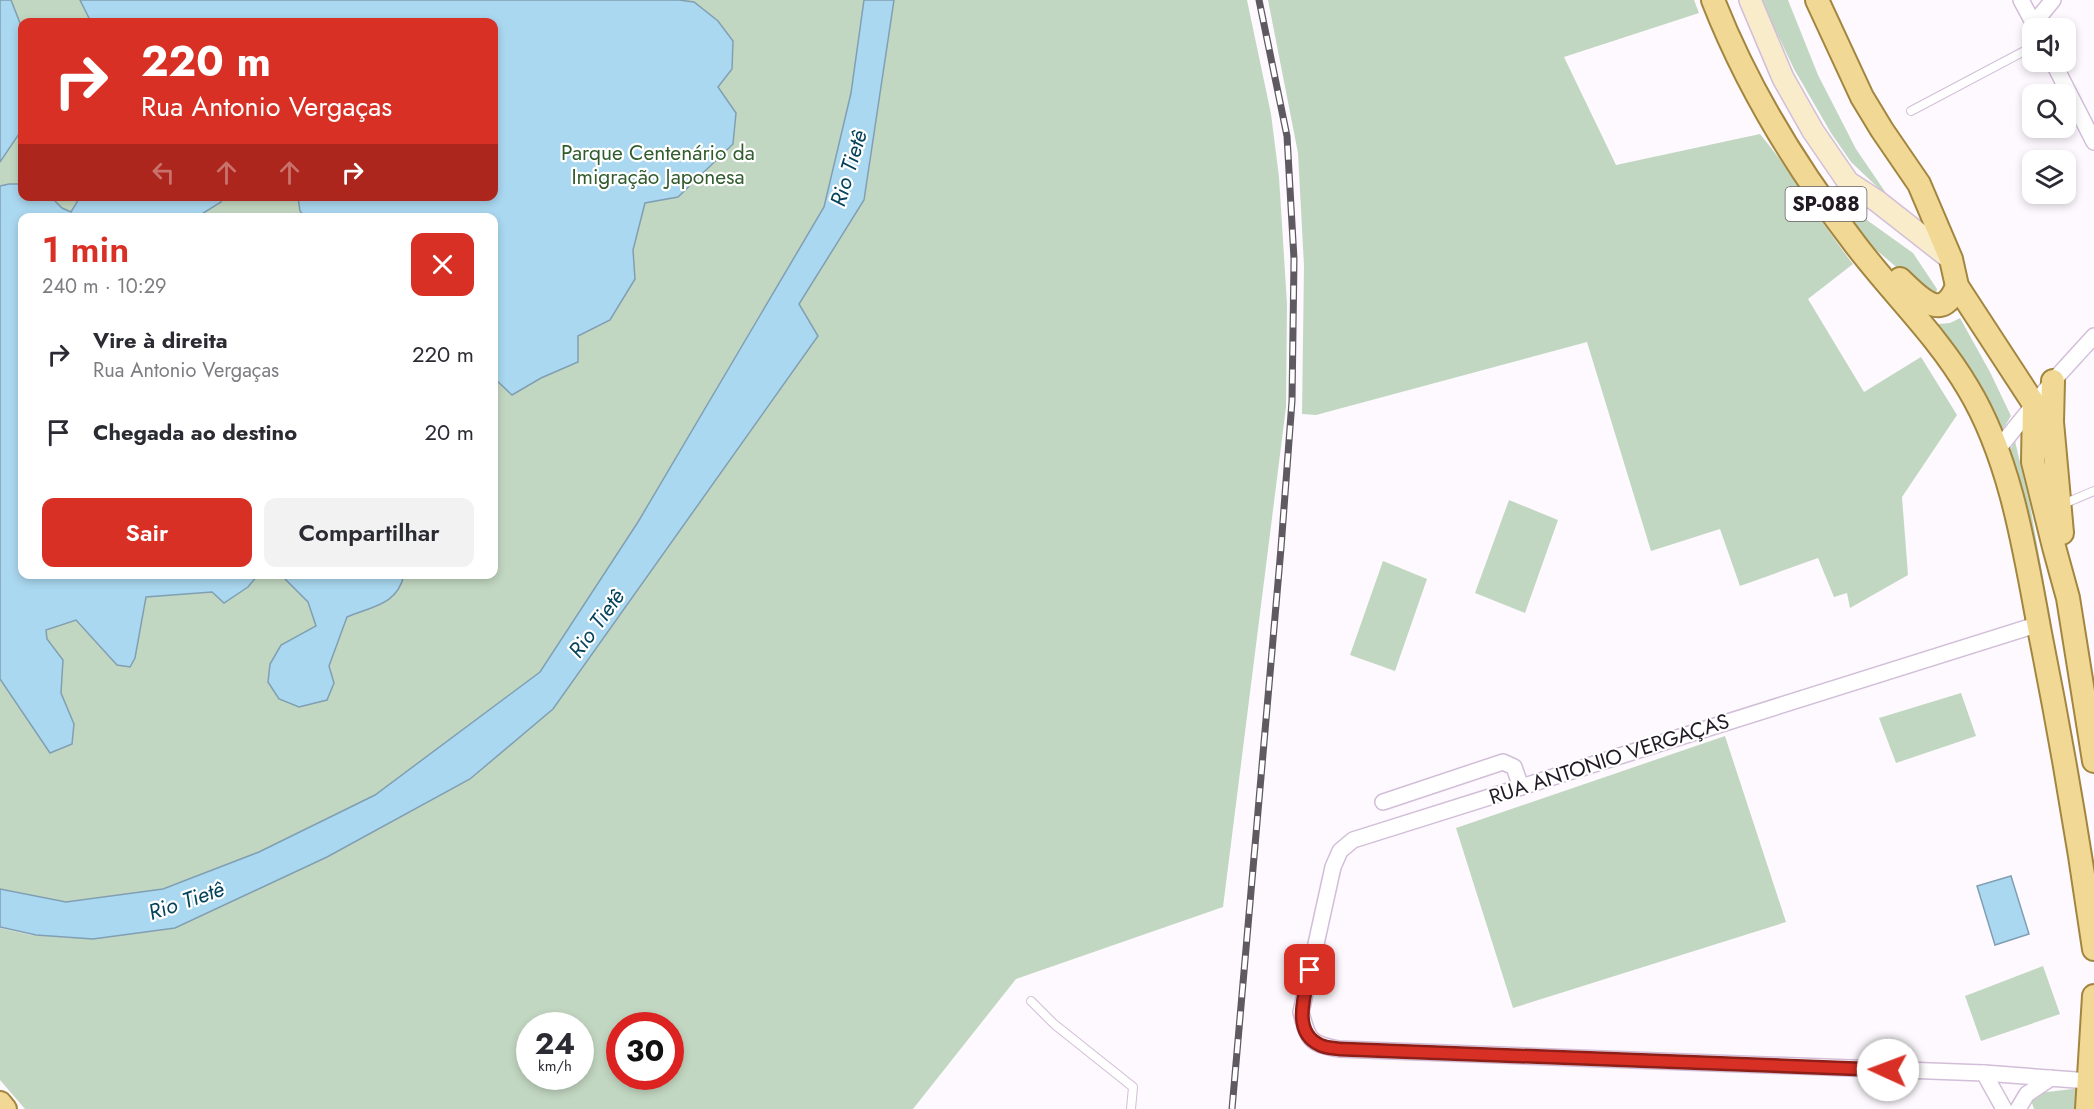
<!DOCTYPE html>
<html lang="pt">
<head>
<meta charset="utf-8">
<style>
	:root { --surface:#fff; --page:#f2f2f3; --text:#2b2b33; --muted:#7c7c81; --accent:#d93025 }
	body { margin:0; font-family:Jost,sans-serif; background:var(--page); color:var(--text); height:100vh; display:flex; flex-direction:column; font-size:22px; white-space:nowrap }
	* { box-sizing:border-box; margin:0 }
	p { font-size:20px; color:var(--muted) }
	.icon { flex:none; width:33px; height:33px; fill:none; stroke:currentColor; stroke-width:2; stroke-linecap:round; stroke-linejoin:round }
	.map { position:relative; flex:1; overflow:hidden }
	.sheet { position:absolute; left:18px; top:213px; width:480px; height:366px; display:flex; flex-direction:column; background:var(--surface); border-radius:12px; box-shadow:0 3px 9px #0003 }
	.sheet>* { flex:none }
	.top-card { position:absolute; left:18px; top:18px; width:480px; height:183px; border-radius:12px; box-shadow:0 3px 9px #0003; background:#d93025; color:#fff; overflow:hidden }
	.fabs { position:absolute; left:2022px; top:18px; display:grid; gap:12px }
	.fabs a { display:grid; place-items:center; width:54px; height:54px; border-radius:12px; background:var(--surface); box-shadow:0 3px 9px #0003; font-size:30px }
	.speed { position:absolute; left:516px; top:1012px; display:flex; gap:12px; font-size:30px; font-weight:700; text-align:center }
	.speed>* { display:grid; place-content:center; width:78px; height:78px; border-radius:50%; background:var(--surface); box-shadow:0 3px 9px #0003; line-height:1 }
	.speed small { font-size:15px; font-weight:400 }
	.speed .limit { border:9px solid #d22; background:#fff; color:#111 }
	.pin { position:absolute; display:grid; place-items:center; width:51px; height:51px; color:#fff; margin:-26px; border-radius:12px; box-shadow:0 3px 9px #0006 }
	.me { position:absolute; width:66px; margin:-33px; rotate:272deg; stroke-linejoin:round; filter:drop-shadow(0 0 4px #0008) }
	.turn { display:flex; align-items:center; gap:21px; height:126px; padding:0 24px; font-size:27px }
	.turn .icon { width:78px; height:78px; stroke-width:2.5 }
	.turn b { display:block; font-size:42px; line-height:51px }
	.lanes { display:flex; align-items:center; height:57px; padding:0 24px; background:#0003; justify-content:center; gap:30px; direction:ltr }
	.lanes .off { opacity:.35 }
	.round { display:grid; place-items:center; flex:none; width:63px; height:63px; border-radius:12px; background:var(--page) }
	.head { display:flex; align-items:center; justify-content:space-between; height:102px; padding:0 24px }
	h1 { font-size:36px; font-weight:600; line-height:45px; color:var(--accent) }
	.action { display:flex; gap:12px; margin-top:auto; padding:12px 24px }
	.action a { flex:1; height:69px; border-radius:12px; background:var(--accent); color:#fff; font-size:24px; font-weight:600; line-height:69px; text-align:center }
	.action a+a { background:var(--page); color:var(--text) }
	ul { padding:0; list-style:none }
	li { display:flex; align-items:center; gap:18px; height:78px; padding:0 24px }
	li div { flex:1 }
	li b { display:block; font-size:22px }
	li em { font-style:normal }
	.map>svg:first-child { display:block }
	.green { fill:#c2d7c1; fill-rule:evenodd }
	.water { fill:#aad8f0; stroke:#819fb3; stroke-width:1.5 }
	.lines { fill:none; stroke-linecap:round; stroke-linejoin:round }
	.service-casing { stroke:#d2bed8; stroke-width:10 }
	.minor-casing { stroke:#d2bed8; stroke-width:18 }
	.secondary-casing { stroke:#d2bed8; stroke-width:24 }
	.primary-casing { stroke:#a2863f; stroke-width:26 }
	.service { stroke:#fff; stroke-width:8 }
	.minor { stroke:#fff; stroke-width:15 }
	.secondary { stroke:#f8ecca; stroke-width:21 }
	.primary { stroke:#f1d995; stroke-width:22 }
	.rail-casing { stroke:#5f5961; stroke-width:7 }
	.rail { stroke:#fff; stroke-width:4.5; stroke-dasharray:14; stroke-linecap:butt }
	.route-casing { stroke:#8d1f18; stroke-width:15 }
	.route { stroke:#d93025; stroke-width:10 }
	.labels { text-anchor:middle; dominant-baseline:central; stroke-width:4.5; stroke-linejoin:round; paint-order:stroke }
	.shield { fill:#fff; stroke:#645f66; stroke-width:1.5 }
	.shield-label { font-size:20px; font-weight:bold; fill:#211a24 }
	.park-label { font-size:21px; fill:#305c2e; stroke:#fff }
	.street-label { font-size:21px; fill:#211a24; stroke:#fff }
	.water-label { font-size:22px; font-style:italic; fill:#04435b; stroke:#fff }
</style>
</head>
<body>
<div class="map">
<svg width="2094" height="1109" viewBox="0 0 2094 1109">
	<rect width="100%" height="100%" fill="#fdf9fe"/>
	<!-- green -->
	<g class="green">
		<path d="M0 0H864L851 93 824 207 638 522 540 672 375 795 259 852 163 889 66 902 0 889ZM22 22H494V196H22ZM22 218H494V574H22Z"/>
		<path d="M894 0H1247L1271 114 1279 177 1287 304 1286 407 1223 907 1016 979 913 1109H25L0 1080V928L31 935 93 939 175 928 327 857 470 779 799 304 864 200ZM530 1026H580V1077H530ZM620 1026H670V1077H620Z"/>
		<path d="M1268 0H1694L1699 13 1564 57 1616 165 1760 134C1794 175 1820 222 1853 264L1808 299 1864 392 1921 357 1957 415 1902 497 1908 575 1850 608 1847 593 1834 597 1818 558 1740 586 1720 529 1651 551 1587 342 1316 415 1302 414 1304 266 1298 153Z"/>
		<polygon points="1761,0 1788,0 1818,75 1856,149 1890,199 1851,162 1831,133 1794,69"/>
		<polygon points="1838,191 1848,205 1857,213 1913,253 1937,289 1936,294 1933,298 1875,249 1865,237 1834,193"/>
		<polygon points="1960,318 1990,372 2011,416 2000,434 1960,356 1938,324 1950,323"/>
		<polygon points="2015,441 2030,505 2094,865 2094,913 2023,499 2010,450"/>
		<polygon points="1509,500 1558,520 1525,613 1475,593"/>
		<polygon points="1383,561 1427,579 1395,671 1350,655"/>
		<polygon points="1961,693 1976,736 1896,763 1879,718"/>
		<polygon points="1725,736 1786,922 1513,1008 1456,828"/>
		<polygon points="2043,966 2060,1014 1981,1041 1965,996"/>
		<polygon points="2081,1088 2080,1109 2034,1109 2029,1094"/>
	</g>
	<!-- water -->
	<g class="water">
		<polygon points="0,0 11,0 20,23 20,74 22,84 22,119 19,134 0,162"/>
		<polygon points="80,0 679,0 694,2 718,21 733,41 732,69 718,87 736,113 733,144 678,197 645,203 633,250 635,279 610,320 578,336 578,362 541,378 512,395 494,378 494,218 305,217 300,211 298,197 494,196 494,22 91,22"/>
		<polygon points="864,0 894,0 864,200 799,304 818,336 553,709 470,779 327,857 175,928 93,939 36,935 0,927 0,889 66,902 163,889 259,852 375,795 540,672 638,522 824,207 851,93"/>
		<polygon points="9,184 22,184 22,196 51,197 62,208 71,212 80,197 222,197 221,202 197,217 22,218 22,574 258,575 248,587 224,603 212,592 146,597 135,658 130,667 117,665 76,620 46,630 47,639 63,660 61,693 74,724 72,744 50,753 0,679 0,186"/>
		<path d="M281 575H404C397 605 373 606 347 617L329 666 334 683 327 700 299 707 279 699 268 682 270 664 281 645 316 626 308 602Z"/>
		<polygon points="2011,876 2029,934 1995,945 1977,886"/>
	</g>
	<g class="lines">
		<defs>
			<g id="service">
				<polyline points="1911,111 2032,47"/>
				<polyline points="2061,505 2094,491"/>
				<polyline points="1031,1001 1054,1024 1133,1087 1131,1109"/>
			</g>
			<g id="minor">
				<polyline points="2021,0 2036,28"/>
				<polyline points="2034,23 2053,0"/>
				<polyline points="2053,62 2094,142"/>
				<polyline points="1998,449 2053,381 2094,336"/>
				<path d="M2039 624 1353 840 1340 851 1333 867 1301 1012C1308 1040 1310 1044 1339 1049L1984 1073 2089 1081"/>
				<polyline points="1383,802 1503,762 1514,767 1521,787"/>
				<polyline points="1984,1073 2004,1109"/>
				<polyline points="2018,1109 2027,1094 2051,1078"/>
			</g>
			<polyline id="secondary" points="1750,0 1783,78 1813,131 1848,182 1877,201 1951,259"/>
			<g id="primary">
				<path d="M1713 0C1747 87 1798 170 1855 244 1892 293 1937 335 1968 388 2011 459 2025 552 2040 633 2061 738 2079 843 2094 949"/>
				<polyline points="1817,0 1862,97 1882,130 1919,184 1951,259 1957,286 2034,404 2033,462 2054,547 2068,598 2094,761"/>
				<path d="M1900 279C1919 297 1942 324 1957 286"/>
				<polyline points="2053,381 2052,422 2062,533"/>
				<polyline points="0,1103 5,1109"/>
				<polyline points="2087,1109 2094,996"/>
			</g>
		</defs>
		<!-- service casing -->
		<use href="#service" class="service-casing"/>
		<!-- minor casing -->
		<use href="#minor" class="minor-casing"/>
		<!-- secondary casing -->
		<use href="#secondary" class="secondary-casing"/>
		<!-- primary casing -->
		<use href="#primary" class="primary-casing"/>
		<!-- service -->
		<use href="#service" class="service"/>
		<!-- minor -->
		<use href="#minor" class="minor"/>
		<!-- secondary -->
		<use href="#secondary" class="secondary"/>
		<!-- primary -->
		<use href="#primary" class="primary"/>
		<defs>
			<polyline id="rail" points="1232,1109 1281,548 1292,401 1294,259 1287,136 1259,0"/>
		</defs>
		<!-- rail casing -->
		<use href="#rail" class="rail-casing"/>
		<!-- rail -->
		<use href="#rail" class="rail"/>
	</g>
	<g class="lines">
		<defs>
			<path id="route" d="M1310 970C1305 994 1291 1032 1320 1045 1325 1048 1334 1048 1339 1049L1888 1070"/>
		</defs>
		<!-- route casing -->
		<use href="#route" class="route-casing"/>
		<!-- route -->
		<use href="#route" class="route"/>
	</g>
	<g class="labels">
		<!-- shield labels -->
		<rect class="shield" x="1785.5" y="187" width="81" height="34" rx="4.5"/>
		<g class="shield-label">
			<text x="1826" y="204">SP-088</text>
		</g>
		<!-- park labels -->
		<g class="park-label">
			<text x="658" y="153">Parque Centenário da<tspan x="658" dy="24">Imigração Japonesa</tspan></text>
		</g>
		<!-- street labels -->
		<g class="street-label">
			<text transform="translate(1609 759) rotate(-18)">RUA ANTONIO VERGAÇAS</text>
		</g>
		<!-- water labels -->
		<g class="water-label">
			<text transform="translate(848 168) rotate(-73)">Rio Tietê</text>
			<text transform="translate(596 623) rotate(-54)">Rio Tietê</text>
			<text transform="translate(186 900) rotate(-19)">Rio Tietê</text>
		</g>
	</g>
</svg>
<div class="fabs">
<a><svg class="icon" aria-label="sound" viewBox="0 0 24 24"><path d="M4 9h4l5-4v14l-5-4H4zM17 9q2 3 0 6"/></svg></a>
<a><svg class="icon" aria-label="search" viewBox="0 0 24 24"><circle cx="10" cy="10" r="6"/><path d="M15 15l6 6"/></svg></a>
<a><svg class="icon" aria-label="layers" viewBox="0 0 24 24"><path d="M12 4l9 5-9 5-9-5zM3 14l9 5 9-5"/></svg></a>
</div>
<div class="speed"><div>24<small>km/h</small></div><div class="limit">30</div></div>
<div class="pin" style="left:1310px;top:970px;background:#d93025"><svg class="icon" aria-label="arrive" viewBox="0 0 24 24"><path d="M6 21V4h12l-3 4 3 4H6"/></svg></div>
<svg class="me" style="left:1888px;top:1070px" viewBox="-20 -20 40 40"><circle r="19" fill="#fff"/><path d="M0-13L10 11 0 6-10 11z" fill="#d93025"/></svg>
<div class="top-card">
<div class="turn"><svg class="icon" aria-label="right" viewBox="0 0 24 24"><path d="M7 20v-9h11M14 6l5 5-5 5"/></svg><div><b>220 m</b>Rua Antonio Vergaças</div></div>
<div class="lanes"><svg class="icon off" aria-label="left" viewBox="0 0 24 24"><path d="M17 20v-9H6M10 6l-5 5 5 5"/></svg><svg class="icon off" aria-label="ahead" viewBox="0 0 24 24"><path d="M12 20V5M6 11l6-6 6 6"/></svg><svg class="icon off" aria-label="ahead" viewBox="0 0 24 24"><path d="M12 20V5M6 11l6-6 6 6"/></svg><svg class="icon" aria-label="right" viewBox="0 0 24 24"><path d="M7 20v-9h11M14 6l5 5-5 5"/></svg></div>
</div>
<section class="sheet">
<div class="head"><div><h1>1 min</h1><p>240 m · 10:29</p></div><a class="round" style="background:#d93025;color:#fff"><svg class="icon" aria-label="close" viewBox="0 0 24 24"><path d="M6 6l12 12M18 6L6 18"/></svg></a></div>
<ul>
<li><svg class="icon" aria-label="right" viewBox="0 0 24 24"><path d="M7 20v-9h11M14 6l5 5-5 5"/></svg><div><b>Vire à direita</b><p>Rua Antonio Vergaças</p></div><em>220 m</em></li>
<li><svg class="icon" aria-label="arrive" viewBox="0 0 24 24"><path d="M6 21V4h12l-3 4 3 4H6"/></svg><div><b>Chegada ao destino</b></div><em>20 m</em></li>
</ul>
<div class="action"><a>Sair</a><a>Compartilhar</a></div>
</section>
</div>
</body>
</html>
